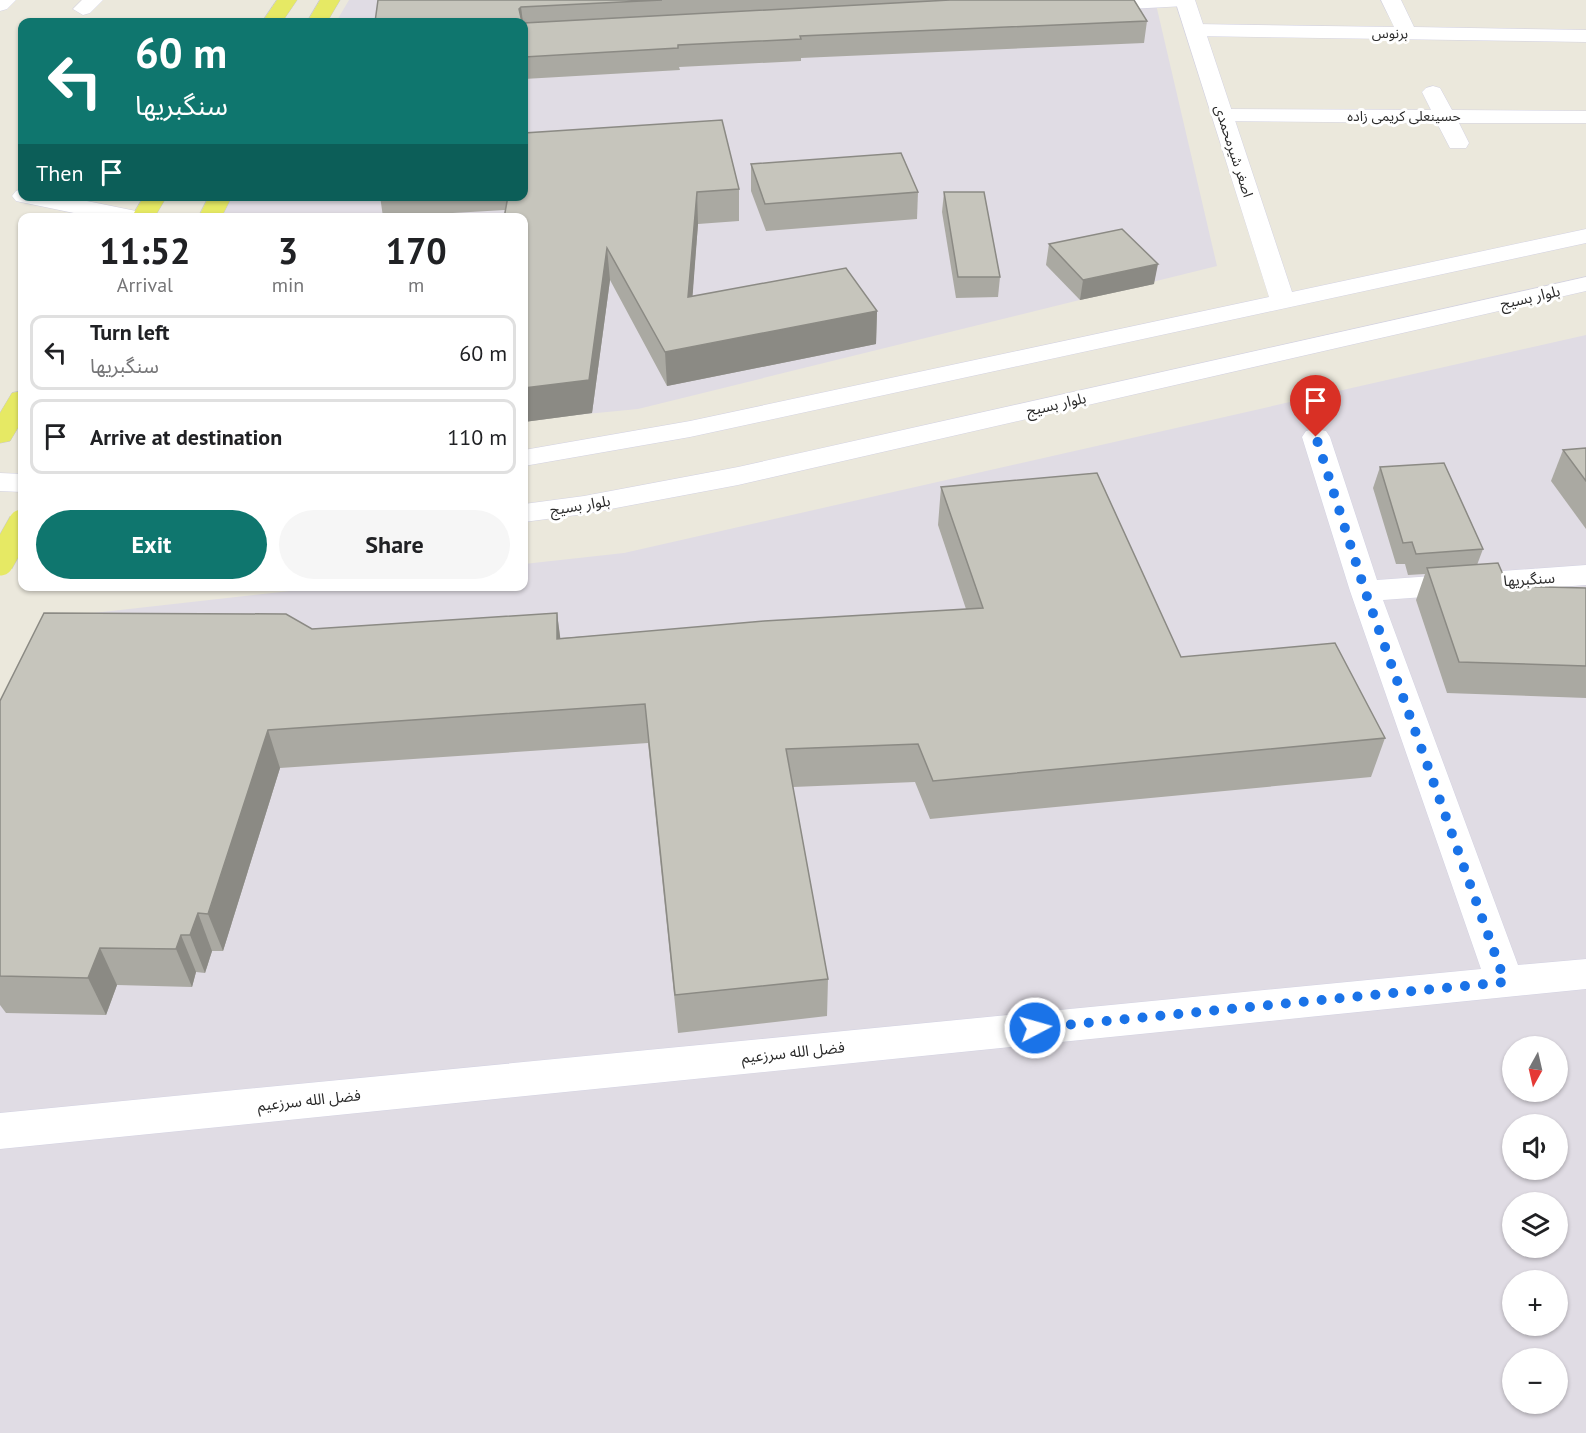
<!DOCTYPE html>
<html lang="en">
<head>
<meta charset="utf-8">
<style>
	:root { --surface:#fff; --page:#f6f6f6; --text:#202124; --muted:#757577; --line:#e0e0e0; --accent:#0f766e }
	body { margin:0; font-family:"PT Sans","Noto Sans Arabic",sans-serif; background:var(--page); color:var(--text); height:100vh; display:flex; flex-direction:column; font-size:22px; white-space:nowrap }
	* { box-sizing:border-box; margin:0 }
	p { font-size:20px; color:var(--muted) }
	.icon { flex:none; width:33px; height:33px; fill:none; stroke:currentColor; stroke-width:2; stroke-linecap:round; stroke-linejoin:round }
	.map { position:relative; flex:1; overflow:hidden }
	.sheet { position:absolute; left:18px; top:213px; width:510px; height:378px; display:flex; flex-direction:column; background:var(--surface); border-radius:12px; box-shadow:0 2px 4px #0004 }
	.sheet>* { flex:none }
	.top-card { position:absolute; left:18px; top:18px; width:510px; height:183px; border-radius:12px; box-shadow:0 2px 4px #0004; background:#0f766e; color:#fff; overflow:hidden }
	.needle { width:39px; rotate:188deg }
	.controls { position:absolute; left:1502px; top:1036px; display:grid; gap:12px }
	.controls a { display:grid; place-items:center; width:66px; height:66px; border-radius:50%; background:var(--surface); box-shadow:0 2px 4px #0004; font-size:30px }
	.pin { position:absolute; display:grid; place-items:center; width:51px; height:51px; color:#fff; margin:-62px -26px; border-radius:50% 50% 50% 0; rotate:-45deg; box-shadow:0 0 6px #0007 }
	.pin .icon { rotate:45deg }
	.me { position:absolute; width:66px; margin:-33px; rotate:84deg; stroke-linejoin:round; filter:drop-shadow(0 0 4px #0008) }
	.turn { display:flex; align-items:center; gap:21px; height:126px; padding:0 18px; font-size:27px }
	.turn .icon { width:78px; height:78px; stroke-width:2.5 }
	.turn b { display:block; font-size:42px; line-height:51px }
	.then { display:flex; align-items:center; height:57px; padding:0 18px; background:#0003; gap:12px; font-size:22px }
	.eta { display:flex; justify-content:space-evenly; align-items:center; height:102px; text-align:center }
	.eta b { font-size:36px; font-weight:800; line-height:42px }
	.primary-button { display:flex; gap:12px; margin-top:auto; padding:12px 18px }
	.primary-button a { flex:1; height:69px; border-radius:36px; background:var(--accent); color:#fff; font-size:24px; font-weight:800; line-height:69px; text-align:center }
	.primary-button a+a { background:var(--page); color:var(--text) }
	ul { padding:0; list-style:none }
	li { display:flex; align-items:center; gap:18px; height:75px; margin:0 12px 9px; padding:0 6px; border:3px solid var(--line); border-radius:12px }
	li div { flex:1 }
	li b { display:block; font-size:22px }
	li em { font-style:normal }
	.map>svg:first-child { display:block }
	.industrial { fill:#e0dce4; fill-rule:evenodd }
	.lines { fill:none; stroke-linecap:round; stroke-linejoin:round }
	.street-casing { stroke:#d3d2e2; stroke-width:1 }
	.secondary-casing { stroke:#d3d2e2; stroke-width:1 }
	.primary-casing { stroke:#c8c8c8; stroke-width:1 }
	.street { fill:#fff; fill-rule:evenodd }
	.secondary { fill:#fff; fill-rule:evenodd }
	.primary { fill:#e6e964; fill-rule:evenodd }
	.primary-bridge-casing { stroke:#c8c8c8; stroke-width:28; stroke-linecap:butt }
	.primary-bridge { stroke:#e6e964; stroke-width:27 }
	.wall { fill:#aaa9a2 }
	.shaded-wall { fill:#8b8a84 }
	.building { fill:#c6c5bc; stroke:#8b8a84; stroke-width:1.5 }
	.route { stroke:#1a73e8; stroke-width:10; stroke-dasharray:0 18 }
	.labels { text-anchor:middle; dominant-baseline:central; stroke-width:6; stroke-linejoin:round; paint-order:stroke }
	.far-street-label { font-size:14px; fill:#2a2a2a; stroke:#fff }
	.street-label { font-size:15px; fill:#2a2a2a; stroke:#fff }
</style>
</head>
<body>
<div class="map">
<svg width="1586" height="1433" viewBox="0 0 1586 1433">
	<rect width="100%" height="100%" fill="#ebe8dc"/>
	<!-- industrial -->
	<g class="industrial">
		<polygon points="349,0 1155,0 1217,266 638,409 524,420 524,218 219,218 232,197 524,196 524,22 336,22"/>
		<path d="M1586 335V1433H0V712L49 618 326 587 524 586V564L624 553ZM1512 1047H1557V1092H1512ZM1512 1125H1557V1170H1512ZM1512 1203H1557V1248H1512ZM1512 1281H1557V1326H1512ZM1512 1359H1557V1404H1512Z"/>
	</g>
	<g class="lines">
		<defs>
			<g id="street">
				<polygon points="0,0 16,0 7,9 0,11"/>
				<polygon points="82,0 103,0 90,13 83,15 73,9"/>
				<polygon points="1088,0 1195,0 1185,6 1091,11 1081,5"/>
				<polygon points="1381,0 1401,0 1414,27 1586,30 1586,42 1195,36 1188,34 1185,30 1188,26 1195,24 1394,27"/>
				<polygon points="1433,86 1440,88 1452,110 1586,111 1586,123 1459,123 1469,143 1466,148 1450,148 1437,123 1223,121 1215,120 1212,115 1215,110 1223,109 1431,110 1422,92 1426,88"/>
				<polygon points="1316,429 1326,431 1330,437 1377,580 1586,565 1586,585 1383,600 1518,965 1586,959 1586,989 0,1149 0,1113 1481,969 1350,591 1302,437 1306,431"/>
			</g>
			<g id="secondary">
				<polygon points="1175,0 1195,0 1292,292 1586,229 1586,243 690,437 524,466 524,450 690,421 1269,297"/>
				<polygon points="22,189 22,196 62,196 136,211 144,213 147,218 98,218 16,201 12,196 16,191"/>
				<polygon points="1586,277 1586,291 738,485 584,514 524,522 524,504 584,496 738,467"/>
				<polygon points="0,473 22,474 22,492 0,491"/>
			</g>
			<g id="primary">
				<polygon points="277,0 297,0 282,22 262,22"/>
				<polygon points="320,0 340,0 327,22 307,22"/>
				<polygon points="144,196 167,196 154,218 131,218"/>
				<polygon points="209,196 232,196 221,218 198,218"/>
				<polygon points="22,391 22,421 10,441 0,443 0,413 12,393"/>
			</g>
		</defs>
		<!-- street casing -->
		<use href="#street" class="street-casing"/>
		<!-- secondary casing -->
		<use href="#secondary" class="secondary-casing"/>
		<!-- primary casing -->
		<use href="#primary" class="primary-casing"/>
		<!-- street -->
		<use href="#street" class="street"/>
		<!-- secondary -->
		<use href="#secondary" class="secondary"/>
		<!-- primary -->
		<use href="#primary" class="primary"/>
		<defs>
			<polyline id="primary-bridge" points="0,562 22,523"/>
		</defs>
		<!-- primary-bridge casing -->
		<use href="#primary-bridge" class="primary-bridge-casing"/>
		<!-- primary-bridge -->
		<use href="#primary-bridge" class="primary-bridge"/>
	</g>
	<!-- wall -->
	<g class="wall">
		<polygon points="378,0 1134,0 1147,21 1144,43 801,58 801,61 679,67 680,70 524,79 524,22 375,22"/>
		<polygon points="751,164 918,192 917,219 766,231 751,191"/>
		<polygon points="739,189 739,221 698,224 692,297 877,311 876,344 667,386 610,280 592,413 524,422 524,218 505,210 383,217 380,196 524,196"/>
		<polygon points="944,192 1000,277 998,297 956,298 942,212"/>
		<polygon points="1049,244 1154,284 1080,300 1046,265"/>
		<polygon points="1586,448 1586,529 1551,481 1563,450"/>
		<polygon points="1380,467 1483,549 1477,565 1508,586 1586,588 1586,698 1447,693 1416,600 1425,574 1408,575 1405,564 1396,564 1373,488"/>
		<polygon points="941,487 1181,657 1385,738 1371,777 930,819 915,782 793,787 828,979 827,1016 678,1033 648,743 280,768 223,951 212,951 205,973 196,972 192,987 117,985 106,1015 6,1013 0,1005 0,701 312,629 557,613 560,638 966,609 938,525"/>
	</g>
	<!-- shaded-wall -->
	<g class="shaded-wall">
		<polygon points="521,7 523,22 521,22 519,9"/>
		<polygon points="697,192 698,224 690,330 688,297"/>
		<polygon points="607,248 610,280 592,413 524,422 524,388"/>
		<polygon points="1158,264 1154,284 1080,300 1083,280"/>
		<polygon points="877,311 876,344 667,386 665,352"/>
		<polygon points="557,613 562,651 557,639"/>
		<polygon points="268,730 280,768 223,951 208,914"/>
		<polygon points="198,913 212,951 205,973 190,935"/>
		<polygon points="181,935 196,972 192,987 176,949"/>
		<polygon points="100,948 117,985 106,1015 88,978"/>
	</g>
	<!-- building -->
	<g class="building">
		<polygon points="378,0 662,0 521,7 519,9 522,22 375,22"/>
		<polygon points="950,0 1134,0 1147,21 800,36 801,39 678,45 678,48 524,57 524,23"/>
		<polygon points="722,120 739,189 697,192 688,297 846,268 877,311 665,352 607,248 589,380 524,388 524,218 504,218 508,196 524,196 524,133"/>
		<polygon points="901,153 918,192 765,204 751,164"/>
		<polygon points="944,192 984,192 1000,277 958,277"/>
		<polygon points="1122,229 1158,264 1083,280 1049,244"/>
		<polygon points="1586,448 1586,481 1563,450"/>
		<polygon points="1444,463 1483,549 1416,554 1412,542 1403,543 1380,467"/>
		<polygon points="1097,473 1181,657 1335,643 1385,738 933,781 918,744 786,749 828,979 675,995 645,704 268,730 208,914 198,913 190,935 181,935 176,949 100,948 88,978 0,976 0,701 44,613 286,614 312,629 557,613 557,639 764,621 983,608 941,487"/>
		<polygon points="1498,563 1508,586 1586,588 1586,666 1459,662 1427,568"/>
	</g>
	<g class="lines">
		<!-- route -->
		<polyline class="route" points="1035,1028 1505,982 1365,591 1316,437"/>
	</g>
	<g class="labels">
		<!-- far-street labels -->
		<g class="far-street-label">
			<text transform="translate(1390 33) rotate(1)">برنوس</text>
			<text x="1404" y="116">حسینعلی کریمی زاده</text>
			<text transform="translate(1234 151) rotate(72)">اصغر شیرمحمدی</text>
		</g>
		<!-- street labels -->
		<g class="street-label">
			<text transform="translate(1530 297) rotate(-13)">بلوار بسیج</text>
			<text transform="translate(1056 404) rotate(-13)">بلوار بسیج</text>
			<text transform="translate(580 505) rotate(-9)">بلوار بسیج</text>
			<text transform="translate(1529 579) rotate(-4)">سنگبریها</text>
			<text transform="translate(793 1052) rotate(-6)">فضل الله سرزعیم</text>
			<text transform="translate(309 1100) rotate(-6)">فضل الله سرزعیم</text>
		</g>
	</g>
</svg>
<div class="controls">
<a><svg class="needle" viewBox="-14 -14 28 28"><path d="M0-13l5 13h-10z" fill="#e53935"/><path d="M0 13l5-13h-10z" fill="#757577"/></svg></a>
<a><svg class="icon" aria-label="sound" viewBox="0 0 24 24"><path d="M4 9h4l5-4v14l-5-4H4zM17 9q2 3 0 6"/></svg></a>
<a><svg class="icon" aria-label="layers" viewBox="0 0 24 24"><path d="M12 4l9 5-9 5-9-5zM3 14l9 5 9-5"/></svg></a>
<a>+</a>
<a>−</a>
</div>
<div class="pin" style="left:1316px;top:437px;background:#d93025"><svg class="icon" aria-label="arrive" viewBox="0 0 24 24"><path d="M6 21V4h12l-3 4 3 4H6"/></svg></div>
<svg class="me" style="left:1035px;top:1028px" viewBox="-20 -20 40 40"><circle r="17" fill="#1a73e8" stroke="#fff" stroke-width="3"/><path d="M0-11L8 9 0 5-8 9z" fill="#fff"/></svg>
<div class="top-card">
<div class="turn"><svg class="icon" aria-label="left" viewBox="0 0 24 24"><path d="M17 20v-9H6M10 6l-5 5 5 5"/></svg><div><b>60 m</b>سنگبریها</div></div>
<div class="then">Then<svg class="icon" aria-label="arrive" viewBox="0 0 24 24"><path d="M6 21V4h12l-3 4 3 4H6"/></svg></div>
</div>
<section class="sheet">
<div class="eta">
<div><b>11:52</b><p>Arrival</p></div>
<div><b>3</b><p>min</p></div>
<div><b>170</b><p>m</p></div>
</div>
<ul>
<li><svg class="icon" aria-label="left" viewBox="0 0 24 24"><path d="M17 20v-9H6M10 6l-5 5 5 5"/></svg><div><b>Turn left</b><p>سنگبریها</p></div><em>60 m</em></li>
<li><svg class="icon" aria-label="arrive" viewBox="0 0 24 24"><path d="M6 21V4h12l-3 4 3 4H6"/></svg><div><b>Arrive at destination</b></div><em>110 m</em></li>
</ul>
<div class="primary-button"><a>Exit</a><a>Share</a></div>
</section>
</div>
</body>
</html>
